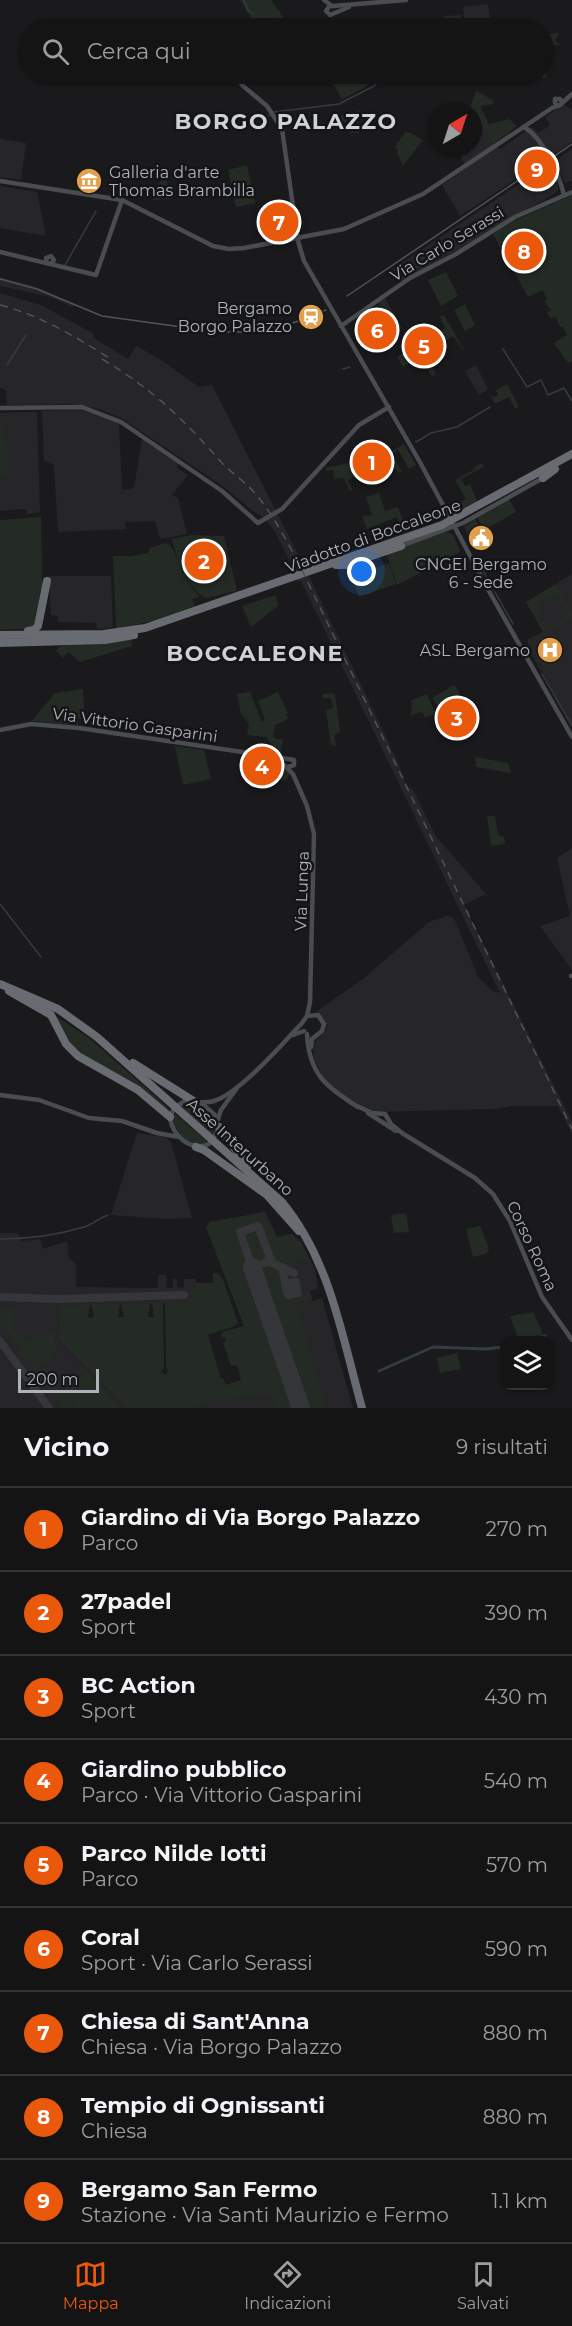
<!DOCTYPE html>
<html lang="it">
<head>
<meta charset="utf-8">
<style>
  :root { --surface:#141415; --page:#212122; --text:#f1f3f6; --muted:#9d9ea0; --line:#333334; --accent:#ea580c }
  body { margin:0; font-family:Montserrat,sans-serif; background:var(--page); color:var(--text) }
  .controls { position:absolute; right:18px; bottom:18px; display:grid; overflow:hidden; border-radius:12px; box-shadow:0 2px 4px #0004 }
  .controls button { width:54px; height:54px; display:grid; place-items:center; padding:0; border:0; border-bottom:2px solid var(--line); background:var(--surface); color:var(--text); font:30px sans-serif }
  .compass { position:absolute; left:428px; top:102px; width:54px; height:54px; border-radius:50%; background:var(--surface); box-shadow:0 2px 4px #0004; rotate:39deg }
  .scale { position:absolute; left:18px; bottom:15px; width:81px; box-sizing:border-box; padding-left:6px; border:3px solid #adb2ba; border-top:0; font-size:16px; line-height:21px; white-space:nowrap; color:#adb2ba; -webkit-text-stroke:4px #151517; paint-order:stroke }
  .you { position:absolute; left:362px; top:572px; width:21px; height:21px; margin:-15px; border:4px solid #fff; border-radius:50%; background:#1a73e8; box-shadow:0 0 0 9px #1a73e833 }
  .badge { display:grid; place-items:center; width:39px; height:39px; border-radius:50%; background:var(--accent); color:#fff; font-size:20px; font-weight:700 }
  .pin { position:absolute; translate:-50% -50%; border:3px solid #fff; box-shadow:0 2px 6px #0006 }
  .list { margin:0; padding:0; list-style:none }
  h2 { display:flex; justify-content:space-between; align-items:center; height:78px; margin:0; padding:0 24px; font-size:26px }
  h2 small { font-size:20px; font-weight:400; color:var(--muted) }
  .list li { display:grid; grid-template-columns:39px 1fr auto; gap:18px; align-items:center; box-sizing:border-box; height:84px; padding:0 24px; border-top:2px solid var(--line) }
  .list b { display:block; font-size:22px; white-space:nowrap }
  .list p { margin:0; font-size:20px; white-space:nowrap; color:var(--muted) }
  .list em { font-size:20px; font-style:normal; color:var(--muted) }
  .icon { flex:none; width:33px; height:33px; fill:none; stroke:currentColor; stroke-width:2; stroke-linecap:round; stroke-linejoin:round }
  .map { position:relative; flex:none; width:572px; height:1408px; overflow:hidden }
  .search { position:absolute; background:var(--surface); box-shadow:0 2px 4px #0004; left:18px; right:18px; top:18px; height:66px; display:flex; align-items:center; gap:15px; box-sizing:border-box; padding:0 21px; border-radius:33px; color:var(--muted); font-size:22px }
  .sheet { height:834px; background:var(--surface) }
  nav { display:flex; justify-content:space-around; align-items:center; box-sizing:border-box; height:84px; border-top:2px solid var(--line); background:var(--surface); font-size:16px; color:var(--muted) }
  nav a { display:grid; justify-items:center; gap:3px }
  nav .on { color:var(--accent) }
  .map>svg:first-child { display:block }
  .built { fill:#262629 }
  .green { fill:#242b24 }
  .lines { fill:none; stroke-linecap:round; stroke-linejoin:round }
  .stream { stroke:#333c41; stroke-width:1.5 }
  .canal { stroke:#333c41; stroke-width:3 }
  .taxiway { stroke:#35363a; stroke-width:8 }
  .runway { stroke:#35363a; stroke-width:18 }
  .secondary { stroke:#494c50; stroke-width:4.5 }
  .highway { stroke:#686b71; stroke-width:8 }
  .tram { stroke:#505357; stroke-width:1.5 }
  .rail { stroke:#505357; stroke-width:1.5; stroke-dasharray:8 6; stroke-linecap:butt }
  .labels { text-anchor:middle; dominant-baseline:central; stroke-width:5; stroke-linejoin:round; paint-order:stroke }
  .poi-label { font-size:16px; fill:#adb2ba; stroke:#151517; text-anchor:end }
  .street-label { font-size:16px; fill:#adb2ba; stroke:#151517 }
  .district-label { font-size:22px; font-weight:bold; letter-spacing:1.5px; fill:#ced1d6; stroke:#151517 }
</style>
</head>
<body>
<div class="map">
<svg width="572" height="1408" viewBox="0 0 572 1408">
  <rect width="100%" height="100%" fill="#1a1a1c"/>
  <g class="built">
    <path d="M488,4L491,28H465L463,7Z"/>
    <path d="M461,15L462,28H444L443,16Z"/>
    <path d="M564,104L572,110V142L460,216L442,185L466,168L457,147H473V122L478,121L493,144L500,149L532,127L538,133L548,127L550,125L545,117Z"/>
    <path d="M0,139L26,143L21,180L0,177Z"/>
    <path d="M572,149V181L565,183L554,161Z"/>
    <path d="M547,165L559,184L558,190L554,194L401,282L393,269Z"/>
    <path d="M0,186L37,192L46,236L0,228Z"/>
    <path d="M0,277L34,286L75,304L73,307L47,296L0,286Z"/>
    <path d="M0,293L41,305L94,334V338L128,359L136,346L138,347L161,360L199,387L212,385L310,578L397,760L408,788L410,787L415,793L435,835L486,894L464,905L572,1122V1134L558,1106H512L496,1109L372,1112L343,1095L324,1079L314,1059L313,1044L326,1030L327,1025L317,1011L363,979L429,922L446,916L454,918L478,977L492,991L500,993L301,581H298L296,573L274,530L263,517L254,512L224,487L121,418L99,409L76,404L7,405L6,390L0,388Z"/>
    <path d="M476,365L488,389L479,395L465,371Z"/>
    <path d="M82,410L101,415L119,423L122,490L134,488L142,439L179,463L177,468L188,475L172,495L178,498L187,534L160,539L155,521L125,522L126,529L58,532L54,465L44,461L42,411Z"/>
    <path d="M37,412L40,512L27,514L26,509L0,511V413Z"/>
    <path d="M572,574V724H571L528,648V639L543,632L526,602Z"/>
    <path d="M49,576H111L113,628L97,629L96,623L58,622V616L51,615Z"/>
    <path d="M572,848V970L540,926L570,916L557,858Z"/>
    <path d="M137,1133L165,1137L171,1142L192,1218L166,1219L111,1215Z"/>
    <path d="M265,1212L277,1237L292,1234L301,1242L315,1269L318,1288L310,1291L312,1301L322,1298L353,1408H158L269,1390L206,1227L210,1222Z"/>
    <path d="M0,1233H17L21,1241L40,1239L43,1249L67,1241L69,1258L76,1264V1287L158,1288V1275H166L167,1288H173V1279H177V1287L184,1288V1279H196V1290L191,1295L188,1303L58,1305L59,1341L127,1408H0Z"/>
  </g>
  <g class="green">
    <path d="M240,0H271L286,21L266,28H257Z"/>
    <path d="M559,33L555,40L560,45L544,46L547,77L544,79L538,74H544V34Z"/>
    <path d="M330,74H379L364,88L342,99L328,76Z"/>
    <path d="M476,91L493,100L494,104L480,106L489,124L509,119L517,126L493,144L478,121L473,123V111H470V108Z"/>
    <path d="M360,110L361,118L358,119L359,133H350L348,122L339,121L338,117Z"/>
    <path d="M405,132L411,133L423,140L403,166L397,153L398,150L395,147Z"/>
    <path d="M247,165L255,203L236,207L228,170Z"/>
    <path d="M165,180L167,181L171,199L153,200L160,181Z"/>
    <path d="M572,195V361L568,363L554,343L567,335L562,326L560,327L556,317L551,319L547,313L551,310L544,301L547,299L542,290L528,297L493,234L514,221Z"/>
    <path d="M446,272L458,296L441,306L428,280Z"/>
    <path d="M385,298L402,328L387,337L378,321L386,317L378,302Z"/>
    <path d="M465,304L475,325L465,331L454,310Z"/>
    <path d="M444,315L467,356L453,336L424,352L436,374L432,377L420,357L403,367L397,357L406,351L401,343L405,341L410,348L419,342L415,336L432,326L436,333L445,328L440,317Z"/>
    <path d="M507,384L519,407L515,409L509,397L495,404L490,394L494,397L498,395L496,390Z"/>
    <path d="M0,424H3L5,441L7,442L8,474L0,475Z"/>
    <path d="M404,444L416,465L409,469L398,450L392,454L402,472L399,473L391,465L363,476L362,474L348,480L352,490L350,491L344,478L334,479L333,470L327,471L325,468L384,456Z"/>
    <path d="M482,463L484,467L461,479L465,486L470,484L477,501L457,513L453,507L466,499L455,480L475,469L474,467Z"/>
    <path d="M379,493L385,511L398,507L407,532L403,533L397,517L367,529L362,516L372,515L366,497Z"/>
    <path d="M509,499L516,512L484,530L477,517Z"/>
    <path d="M41,517L42,584L35,623L32,628L0,630V520Z"/>
    <path d="M475,519L483,533L477,536L481,543L474,547L464,527Z"/>
    <path d="M446,532L453,534L460,552L397,585L386,552Z"/>
    <path d="M191,535L224,536L237,591L206,598C185,587 178,561 172,539Z"/>
    <path d="M165,543L170,545C182,564 183,580 200,597L192,599L195,606L156,620L116,629L113,556H131L148,553L150,548Z"/>
    <path d="M389,563L396,584L359,597L351,576Z"/>
    <path d="M555,585L572,612V620L551,630L549,626L569,615L557,595L545,600L538,605L541,610L537,616L544,628L546,627L548,630L544,633L526,602Z"/>
    <path d="M276,595L278,606L251,627L242,606Z"/>
    <path d="M131,638L132,646L80,662L68,652L63,658L56,651L60,646L108,643Z"/>
    <path d="M454,685L459,691L462,709L443,714L433,699L434,697Z"/>
    <path d="M83,689L85,719H78V725L32,721L55,693Z"/>
    <path d="M250,692L262,722L265,720L258,701L278,692L288,713L286,714L288,719L275,725L273,736L276,739H283L280,755L271,754V744L266,737L247,735L249,724L241,714L237,694Z"/>
    <path d="M332,693L335,695L340,732L334,735L336,746L331,745L326,710L333,708L331,698H323L322,694Z"/>
    <path d="M427,694L436,715L425,717L422,712L413,714L411,718L412,703L410,701Z"/>
    <path d="M175,746L204,750L211,779L183,785Z"/>
    <path d="M245,755C263,758 278,759 290,774L286,780L244,778L240,760Z"/>
    <path d="M475,757L508,763L511,773L476,767Z"/>
    <path d="M487,816H495L498,835L504,837L505,844L491,846Z"/>
    <path d="M53,1014L89,1038L164,1104L170,1110L168,1114L75,1052Z"/>
    <path d="M187,1103C203,1105 222,1117 214,1136L179,1105Z"/>
    <path d="M174,1113L208,1142C191,1150 177,1135 173,1120Z"/>
    <path d="M265,1212L277,1237L292,1234L301,1242L309,1259L295,1260L292,1263L294,1271L273,1261L259,1223L235,1231L298,1408H275L272,1399L267,1393L202,1403L193,1408H127L59,1340L58,1305L90,1304L88,1318L94,1317L91,1304H120L118,1317H124L121,1304L150,1303L148,1317H154L152,1303H163L164,1368L161,1372L166,1375L168,1371L166,1368L165,1303H187L188,1298L191,1297L188,1295L189,1291L196,1290V1283H213V1273L219,1274L224,1282L238,1323L235,1326L208,1335L221,1379L223,1378L226,1385L241,1380L237,1365L231,1366L223,1342L226,1341L225,1337L222,1338L221,1335L222,1332L244,1326L206,1227L210,1222Z"/>
    <path d="M406,1213L409,1232L394,1233L391,1215Z"/>
    <path d="M480,1226L489,1249L486,1254L473,1257L466,1229Z"/>
    <path d="M257,1228L267,1257L265,1261L255,1264L244,1233Z"/>
    <path d="M267,1264L281,1268L287,1297L311,1294L312,1298L296,1303L326,1408H306L256,1269Z"/>
    <path d="M0,1308L13,1309V1330L27,1338L50,1360L35,1370L0,1322Z"/>
    <path d="M533,1312L543,1334L519,1340L510,1316Z"/>
    <path d="M54,1331L55,1351L52,1359L31,1338L32,1336L45,1335Z"/>
    <path d="M457,1353L461,1369L440,1373L437,1358Z"/>
    <path d="M48,1366L60,1383L58,1386L74,1408H62L38,1374Z"/>
    <path d="M87,1373L88,1374L121,1408H78L64,1389Z"/>
  </g>
  <g class="lines">
    <g class="stream">
      <path d="M244,0L248,10L254,14"/>
      <path d="M264,18L265,21"/>
      <path d="M274,112L339,104L374,86L385,74"/>
      <path d="M263,119L270,115"/>
      <path d="M65,265L96,211"/>
      <path d="M503,349L527,387L541,380L548,395L564,388L572,401"/>
      <path d="M7,365L26,335"/>
      <path d="M343,369L350,367"/>
      <path d="M416,442L431,433L457,427L490,407"/>
      <path d="M475,556L493,589"/>
      <path d="M495,592L513,624"/>
      <path d="M542,674L572,726"/>
      <path d="M0,904L41,957"/>
      <path d="M0,1239C27,1239 58,1235 84,1227C92,1225 99,1218 108,1215"/>
    </g>
    <g class="canal">
      <path d="M528,1340L545,1336"/>
      <path d="M379,1371L433,1347L485,1349L504,1347"/>
    </g>
    <g class="taxiway">
      <path d="M271,1261L252,1267L240,1232L258,1226L272,1263L294,1273"/>
      <path d="M282,1267L288,1295L298,1293"/>
      <path d="M285,1284L296,1282"/>
      <path d="M286,1289L297,1288"/>
      <path d="M0,1297L58,1299L184,1295"/>
      <path d="M0,1341L49,1408"/>
    </g>
    <path class="runway" d="M252,1267L301,1408"/>
    <g class="secondary">
      <path d="M324,0L332,6"/>
      <path d="M330,5L326,11L330,15L349,7"/>
      <path d="M333,6L406,0"/>
      <path d="M234,74L243,86L267,106L282,129L298,241L304,261L421,464L490,593L572,737"/>
      <path d="M558,106L555,103V99H560L562,102"/>
      <path d="M524,127C543,138 559,174 564,195"/>
      <path d="M0,181L122,200L213,246L229,249L244,248L344,229L423,194L552,108L560,105L572,94"/>
      <path d="M0,252L96,275L122,200"/>
      <path d="M47,263L46,258L51,256L54,260L51,264"/>
      <path d="M341,326L410,278L456,254L515,217L572,192"/>
      <path d="M0,408L82,407L121,422L222,491L258,523L282,509L359,425L389,407"/>
      <path d="M401,546L463,523L543,478"/>
      <path d="M0,730L31,724L79,728L269,756"/>
      <path d="M277,757L294,760V765L288,767"/>
      <path d="M571,976H572"/>
      <path d="M307,1016L318,1015L324,1024L322,1031L312,1039L311,1047"/>
      <path d="M307,1034C309,1074 326,1087 358,1107"/>
      <path d="M293,1035L304,1031"/>
      <path d="M0,1095L39,1100L89,1118L122,1121L157,1133L179,1137"/>
      <path d="M201,1103L215,1115L218,1131L209,1144C191,1152 172,1136 170,1117L174,1108L185,1101C195,1101 204,1104 214,1101C240,1093 282,1044 302,1023L307,1016L310,1002L314,834L307,806L293,774L283,764L267,756"/>
      <path d="M357,1106L372,1113L385,1114L391,1124L402,1133L475,1178L493,1194L510,1221L542,1297L572,1340"/>
      <path d="M368,1113L396,1131"/>
      <path d="M218,1119L221,1110L237,1088"/>
    </g>
    <g class="highway">
      <path d="M543,478L555,469"/>
      <path d="M336,565H345L401,546"/>
      <path d="M28,631L34,630L38,626L47,581"/>
      <path d="M0,635L104,634L145,628L442,525L572,454"/>
      <path d="M0,643L105,640L134,635"/>
      <path d="M0,984L58,1009L97,1037L282,1202C330,1260 342,1336 362,1408"/>
      <path d="M9,991L51,1015L66,1044L78,1056L138,1090L170,1117"/>
      <path d="M133,1063L195,1102"/>
      <path d="M219,1127L248,1166"/>
      <path d="M196,1147L204,1150L267,1195L299,1231"/>
    </g>
    <g class="tram">
      <path d="M0,279L37,289L102,316L218,332H241L279,327L302,320L326,310"/>
      <path d="M347,296L572,144"/>
    </g>
    <g class="rail">
      <path d="M0,305C40,315 78,338 112,360"/>
      <path d="M102,359C154,390 183,419 223,464C233,474 244,481 254,492C273,514 286,540 300,566L572,1129"/>
    </g>
  </g>
  <defs>
    <g id="museum-disc" transform="scale(1.35)"><circle r="9.5" fill="#e1a04c" stroke="#151517"/><path d="M0-6L6-3V-2H-6V-3ZM-5-1h2V3h-2ZM-1-1h2V3h-2ZM3-1h2V3H3ZM-6 4H6V6H-6Z" fill="#fff"/></g>
    <g id="station-disc" transform="scale(1.35)"><circle r="9.5" fill="#e1a04c" stroke="#151517"/><path d="M-3-6H3Q5-6 5-4V2Q5 4 3 4L4.5 6H3L1.5 4h-3L-3 6H-4.5L-3 4Q-5 4-5 2V-4Q-5-6-3-6ZM-3.5-4v3h7v-3ZM-3.5 1v1.5H-2V1ZM2 1v1.5H3.5V1Z" fill="#fff"/></g>
    <g id="civic-disc" transform="scale(1.35)"><circle r="9.5" fill="#e1a04c" stroke="#151517"/><path d="M-.6-6.5H3V-4.5H.6V-3L4-1V1h2V6H-6V1h2V-1L-.6-3ZM-1.2 2.5V6h2.4V2.5Z" fill="#fff"/></g>
    <g id="hospital-disc" transform="scale(1.35)"><circle r="9.5" fill="#e1a04c" stroke="#151517"/><path d="M-5-5h3v3.5h4V-5h3V5h-3V1.5h-4V5h-3Z" fill="#fff"/></g>
  </defs>
  <g fill-rule="evenodd">
    <use href="#museum-disc" x="89" y="181"/>
    <use href="#station-disc" x="311" y="317"/>
    <use href="#civic-disc" x="481" y="538"/>
    <use href="#hospital-disc" x="550" y="650"/>
  </g>
  <g class="labels">
    <g class="poi-label">
      <text x="109" y="172" text-anchor="start">Galleria d'arte<tspan x="109" dy="18">Thomas Brambilla</tspan></text>
      <text x="292" y="308">Bergamo<tspan x="292" dy="18">Borgo Palazzo</tspan></text>
      <text x="481" y="564" text-anchor="middle">CNGEI Bergamo<tspan x="481" dy="18">6 - Sede</tspan></text>
      <text x="530" y="650">ASL Bergamo</text>
    </g>
    <g class="street-label">
      <text transform="translate(447 244) rotate(-31)">Via Carlo Serassi</text>
      <text transform="translate(373 536) rotate(-20)">Viadotto di Boccaleone</text>
      <text transform="translate(135 725) rotate(8)">Via Vittorio Gasparini</text>
      <text transform="translate(302 891) rotate(-88)">Via Lunga</text>
      <text transform="translate(240 1147) rotate(42)">Asse Interurbano</text>
      <text transform="translate(532 1246) rotate(65)">Corso Roma</text>
    </g>
    <g class="district-label">
      <text x="286" y="121">BORGO PALAZZO</text>
      <text x="255" y="653">BOCCALEONE</text>
    </g>
  </g>
</svg>
<div class="controls">
<button><svg class="icon" aria-label="layers" viewBox="0 0 24 24"><path d="M12 4l9 5-9 5-9-5zM3 14l9 5 9-5"/></svg></button>
</div>
<svg class="compass" viewBox="-18 -18 36 36"><path d="M0-13l5 13h-10z" fill="#e53935"/><path d="M0 13l5-13h-10z" fill="#9d9ea0"/></svg>
<div class="scale">200 m</div>
<div class="you"></div>
<div class="pin badge" style="left:372px;top:462px">1</div>
<div class="pin badge" style="left:204px;top:561px">2</div>
<div class="pin badge" style="left:457px;top:718px">3</div>
<div class="pin badge" style="left:262px;top:766px">4</div>
<div class="pin badge" style="left:424px;top:346px">5</div>
<div class="pin badge" style="left:377px;top:330px">6</div>
<div class="pin badge" style="left:279px;top:222px">7</div>
<div class="pin badge" style="left:524px;top:251px">8</div>
<div class="pin badge" style="left:537px;top:169px">9</div>
<div class="search"><svg class="icon" aria-label="search" viewBox="0 0 24 24"><circle cx="10" cy="10" r="6"/><path d="M15 15l6 6"/></svg>Cerca qui</div>
</div>
<section class="sheet">
<h2>Vicino<small>9 risultati</small></h2>
<ul class="list">
<li><span class="badge">1</span><div><b>Giardino di Via Borgo Palazzo</b><p>Parco</p></div><em>270 m</em></li>
<li><span class="badge">2</span><div><b>27padel</b><p>Sport</p></div><em>390 m</em></li>
<li><span class="badge">3</span><div><b>BC Action</b><p>Sport</p></div><em>430 m</em></li>
<li><span class="badge">4</span><div><b>Giardino pubblico</b><p>Parco · Via Vittorio Gasparini</p></div><em>540 m</em></li>
<li><span class="badge">5</span><div><b>Parco Nilde Iotti</b><p>Parco</p></div><em>570 m</em></li>
<li><span class="badge">6</span><div><b>Coral</b><p>Sport · Via Carlo Serassi</p></div><em>590 m</em></li>
<li><span class="badge">7</span><div><b>Chiesa di Sant'Anna</b><p>Chiesa · Via Borgo Palazzo</p></div><em>880 m</em></li>
<li><span class="badge">8</span><div><b>Tempio di Ognissanti</b><p>Chiesa</p></div><em>880 m</em></li>
<li><span class="badge">9</span><div><b>Bergamo San Fermo</b><p>Stazione · Via Santi Maurizio e Fermo</p></div><em>1.1 km</em></li>
</ul>
</section>
<nav>
<a class="on"><svg class="icon" aria-label="map" viewBox="0 0 24 24"><path d="M3 6l6-2 6 2 6-2v14l-6 2-6-2-6 2zM9 4v14M15 6v14"/></svg>Mappa</a>
<a><svg class="icon" aria-label="directions" viewBox="0 0 24 24"><path d="M12 3l9 9-9 9-9-9zM9 14v-3h6M13 9l2 2-2 2"/></svg>Indicazioni</a>
<a><svg class="icon" aria-label="saved" viewBox="0 0 24 24"><path d="M7 4h10v16l-5-4-5 4z"/></svg>Salvati</a>
</nav>
</body>
</html>
